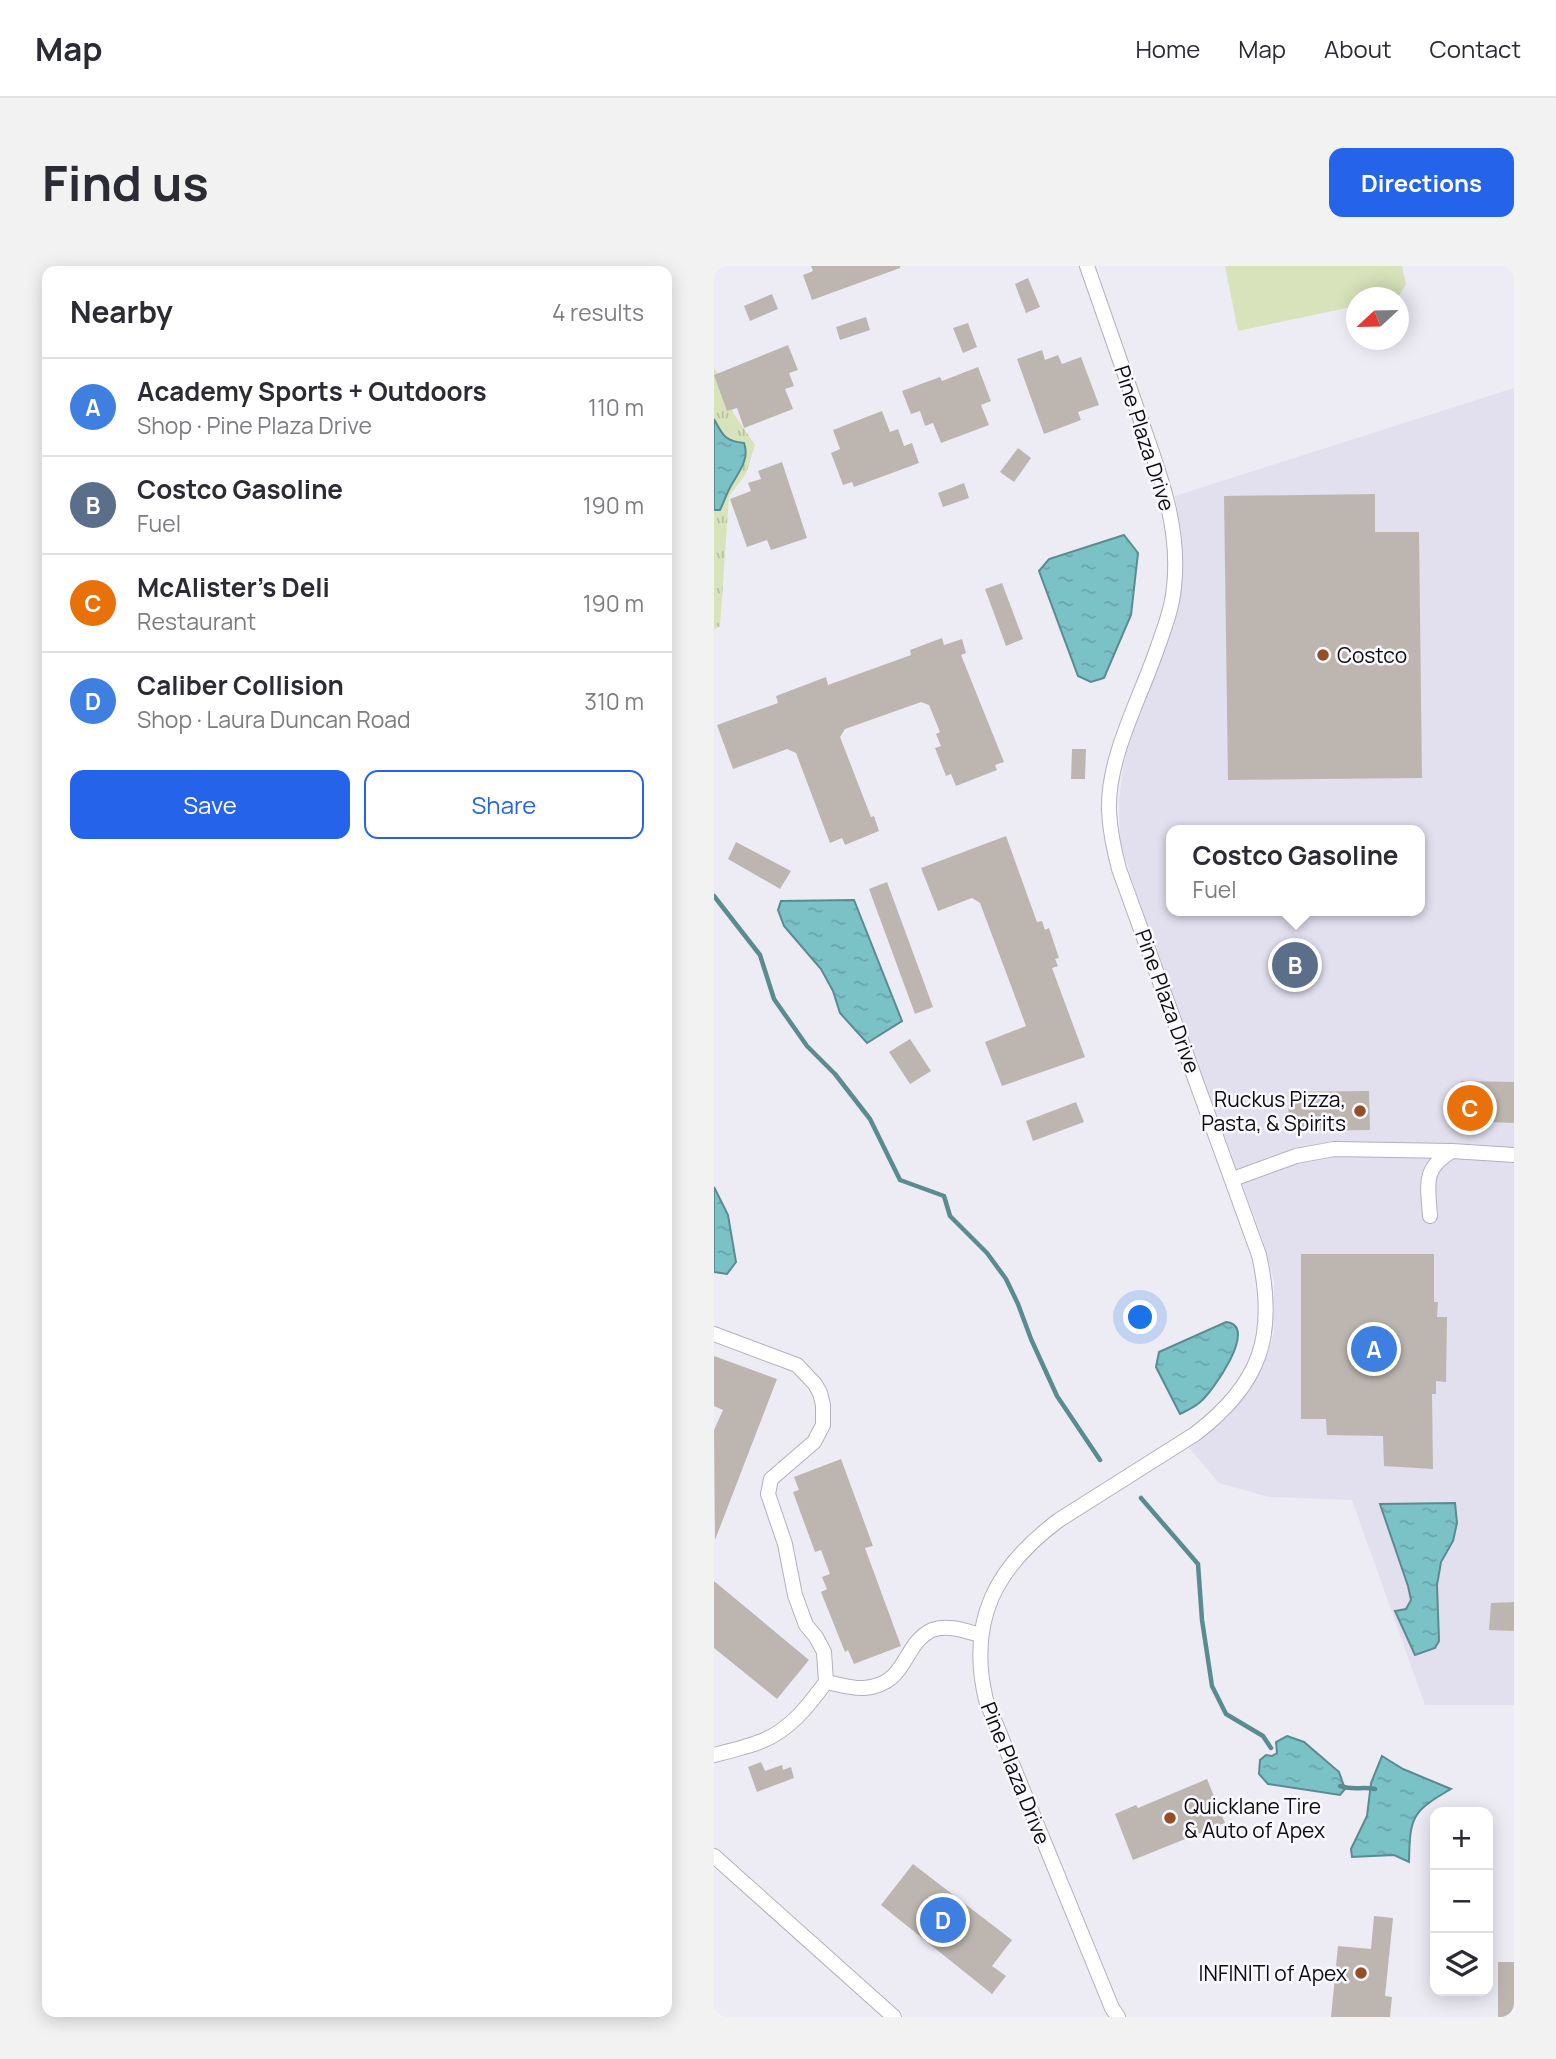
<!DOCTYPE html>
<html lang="en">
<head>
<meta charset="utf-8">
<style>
  :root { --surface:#fff; --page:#f2f2f3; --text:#2b2b33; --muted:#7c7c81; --line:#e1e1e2; --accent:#2563eb }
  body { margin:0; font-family:Manrope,sans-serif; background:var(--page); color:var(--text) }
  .controls { position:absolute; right:21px; bottom:21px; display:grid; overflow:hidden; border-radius:14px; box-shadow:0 4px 18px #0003 }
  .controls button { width:63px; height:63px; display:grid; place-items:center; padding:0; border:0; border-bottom:2px solid var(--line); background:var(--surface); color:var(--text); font:35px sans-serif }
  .compass { position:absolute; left:632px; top:21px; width:63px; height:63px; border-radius:50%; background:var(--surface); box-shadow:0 4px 18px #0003; rotate:248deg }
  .you { position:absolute; left:427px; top:1052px; width:24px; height:24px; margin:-18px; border:5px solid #fff; border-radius:50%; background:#1a73e8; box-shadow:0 0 0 10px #1a73e833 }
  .badge { display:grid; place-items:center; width:46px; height:46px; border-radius:50%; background:var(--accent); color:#fff; font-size:23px; font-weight:700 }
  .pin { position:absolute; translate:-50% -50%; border:4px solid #fff; box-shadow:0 2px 7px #0006 }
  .popup { position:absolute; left:452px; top:559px; width:259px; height:91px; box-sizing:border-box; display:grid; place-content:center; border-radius:14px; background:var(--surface); filter:drop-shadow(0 2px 5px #0005); font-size:23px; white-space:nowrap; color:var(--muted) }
  .popup b { font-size:26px; color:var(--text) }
  .popup::after { content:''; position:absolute; left:50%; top:100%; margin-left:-14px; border:14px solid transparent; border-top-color:var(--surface) }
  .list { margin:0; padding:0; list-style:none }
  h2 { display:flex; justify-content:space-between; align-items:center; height:91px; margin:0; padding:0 28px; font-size:30px }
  h2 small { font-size:23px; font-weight:400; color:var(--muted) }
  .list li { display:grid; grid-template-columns:46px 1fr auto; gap:21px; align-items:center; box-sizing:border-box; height:98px; padding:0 28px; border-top:2px solid var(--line) }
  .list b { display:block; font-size:26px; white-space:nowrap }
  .list p { margin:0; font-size:23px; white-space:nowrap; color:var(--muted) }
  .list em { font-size:23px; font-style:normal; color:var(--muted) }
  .actions { display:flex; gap:14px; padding:21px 28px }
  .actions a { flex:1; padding:16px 0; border:2px solid var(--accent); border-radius:14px; text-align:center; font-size:24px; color:var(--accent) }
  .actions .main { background:var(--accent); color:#fff }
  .icon { flex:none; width:38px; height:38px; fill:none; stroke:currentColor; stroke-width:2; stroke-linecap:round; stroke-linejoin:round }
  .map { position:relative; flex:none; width:800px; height:1751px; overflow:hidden; border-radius:14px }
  header { display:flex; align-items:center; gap:42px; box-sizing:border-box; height:98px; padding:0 35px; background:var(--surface); border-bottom:2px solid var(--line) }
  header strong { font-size:33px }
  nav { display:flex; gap:38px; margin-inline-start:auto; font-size:24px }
  .intro { display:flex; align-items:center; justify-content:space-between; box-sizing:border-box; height:168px; padding:0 42px }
  h1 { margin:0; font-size:49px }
  .button { padding:18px 32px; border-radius:14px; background:var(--accent); color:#fff; font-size:24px; font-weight:700 }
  main { display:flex; gap:42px; padding:0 42px }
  aside { flex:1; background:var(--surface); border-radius:14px; box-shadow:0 4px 18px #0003 }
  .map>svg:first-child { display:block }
  .built { fill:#e2dfef; fill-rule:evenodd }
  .park { fill:url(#park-tufts) }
  .pitch { fill:#d8e3bb }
  .water { fill:url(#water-ripples); stroke:#5a8b90; stroke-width:2 }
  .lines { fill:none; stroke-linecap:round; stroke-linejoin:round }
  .stream { stroke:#5a8b90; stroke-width:4.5 }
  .building { fill:#bdb6b0 }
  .minor-casing { stroke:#b2b1ba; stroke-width:16 }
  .minor { stroke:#fff; stroke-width:14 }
  .poi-dot { fill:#954f28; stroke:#faf9ff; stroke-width:2.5 }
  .labels { text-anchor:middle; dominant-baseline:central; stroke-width:5; stroke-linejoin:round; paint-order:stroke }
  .street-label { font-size:21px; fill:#0c0b0e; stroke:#faf9ff }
  .poi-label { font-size:21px; fill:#0c0b0e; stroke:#faf9ff; text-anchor:start }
</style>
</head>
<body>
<header>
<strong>Map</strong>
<nav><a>Home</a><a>Map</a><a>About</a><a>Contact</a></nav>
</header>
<div class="intro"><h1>Find us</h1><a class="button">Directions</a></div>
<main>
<aside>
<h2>Nearby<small>4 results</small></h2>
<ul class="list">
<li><span class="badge" style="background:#3f7fe0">A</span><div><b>Academy Sports + Outdoors</b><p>Shop · Pine Plaza Drive</p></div><em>110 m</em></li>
<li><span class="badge" style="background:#5c6f8a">B</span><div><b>Costco Gasoline</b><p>Fuel</p></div><em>190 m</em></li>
<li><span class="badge" style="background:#e8710a">C</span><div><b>McAlister's Deli</b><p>Restaurant</p></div><em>190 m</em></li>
<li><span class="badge" style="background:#3f7fe0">D</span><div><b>Caliber Collision</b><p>Shop · Laura Duncan Road</p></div><em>310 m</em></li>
</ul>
<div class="actions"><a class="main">Save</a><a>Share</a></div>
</aside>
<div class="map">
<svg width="800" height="1751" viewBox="0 0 800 1751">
  <defs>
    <pattern id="park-tufts" width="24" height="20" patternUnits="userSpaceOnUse" patternTransform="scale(1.75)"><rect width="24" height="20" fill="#d8e3bb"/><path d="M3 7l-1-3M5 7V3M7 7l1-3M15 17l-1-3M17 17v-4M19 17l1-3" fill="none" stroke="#b8c1a0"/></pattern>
    <pattern id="water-ripples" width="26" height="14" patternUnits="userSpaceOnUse" patternTransform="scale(1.75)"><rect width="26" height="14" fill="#7bc2c7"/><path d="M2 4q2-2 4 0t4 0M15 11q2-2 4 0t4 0" fill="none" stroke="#69a5aa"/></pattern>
  </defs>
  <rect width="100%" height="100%" fill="#edecf5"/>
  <path class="built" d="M800,122V1439H711L638,1234L555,1231L505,1217L475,1182L515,1150L550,1099L560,1066V1015L549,974L434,663L406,576L405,533L411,490L461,354L469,298L467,266L461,230ZM457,564H705V645H457Z"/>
  <path class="park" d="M0,102L11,117L20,148L41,179L32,208L15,230L6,360L0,364Z"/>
  <path class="pitch" d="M511,0H688L692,18L684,31L642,32V40L524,65Z"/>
  <g class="water">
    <path d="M0,153C9,170 11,175 30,177C36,192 25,206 18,218C13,226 10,236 6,244H0Z"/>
    <path d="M410,269L424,287L417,349L390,412L377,416L364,410L325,305L335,293Z"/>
    <path d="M140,634L188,755L153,777L126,747L119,725L107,703L70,660L64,644L67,635Z"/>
    <path d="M0,921L14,949L22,996L13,1008L0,1006Z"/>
    <path d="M512,1056C546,1059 498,1127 485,1137C479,1142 472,1145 466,1148L442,1101L445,1086Z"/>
    <path d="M741,1237L743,1257L739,1275L727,1296L723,1319L725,1375L721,1382L701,1389L681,1345L692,1343L697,1334L694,1320L666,1238Z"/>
    <path d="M573,1470L590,1476L625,1506L631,1523L626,1529L554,1518L545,1508L546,1494L552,1489L558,1490L563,1487L562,1476Z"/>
    <path d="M668,1490L689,1503L737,1523C697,1546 696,1551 695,1596L680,1589L638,1591L637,1583L653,1550L657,1517Z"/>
  </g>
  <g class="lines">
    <g class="stream">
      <path d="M0,630L46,689L60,733L93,780L121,808L156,853L186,914L230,930L236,950L273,987L292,1013L304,1038L317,1073L343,1130L386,1194"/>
      <path d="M427,1232L484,1298L488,1354L498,1420L512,1448L549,1470L557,1482"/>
      <path d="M626,1520C642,1525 646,1520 661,1523"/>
    </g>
  </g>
  <g class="building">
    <path d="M97,0H186V2L98,34L89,9L99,5Z"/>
    <path d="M314,12L326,41L312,47L301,18Z"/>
    <path d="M58,28L64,43L36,55L30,40Z"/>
    <path d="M152,51L156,64L126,74L122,61Z"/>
    <path d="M254,57L263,81L249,87L239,62Z"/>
    <path d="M74,79L84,104L75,107L80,120L71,123L79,143L30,162L23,142L13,145L0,109Z"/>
    <path d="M328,84L331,94L344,89L348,98L367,91L385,139L364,146L367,154L330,168L303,93Z"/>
    <path d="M264,101L277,135L267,139L275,159L227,177L219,157L211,160L206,145L197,148L188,125L226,111L228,115Z"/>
    <path d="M168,145L176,166L184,163L190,180L198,177L205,197L140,221L138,216L129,219L117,187L126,183L119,164Z"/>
    <path d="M304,182L317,192L300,216L286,206Z"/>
    <path d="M68,196L93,272L57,284L53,274L33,281L16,233L37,225L34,217L47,213L44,205Z"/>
    <path d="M250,217L255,232L229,241L224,227Z"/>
    <path d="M661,228V266H705L708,512L514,514L510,230Z"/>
    <path d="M288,317L309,373L292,380L271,323Z"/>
    <path d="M228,372L230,379L248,373L252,387L247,389L290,496L281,499L283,504L242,520L237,508L232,510L221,482L227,480L222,468L226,466L215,439L207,436L131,463L126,471L157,551L160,550L165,565L131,579L128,572L116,577L82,487L73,483L19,503L3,459L64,437L62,430L112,411L114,419L197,389L196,384Z"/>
    <path d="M358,483H372L371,513H357Z"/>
    <path d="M292,570L323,656L328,655L331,664L335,662L345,692L341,693L344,700L338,702L371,791L288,820L271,776L312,760L266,637L258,632L224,645L207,602Z"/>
    <path d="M22,576L77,605L66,623L14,593Z"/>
    <path d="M173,616L219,741L201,748L155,623Z"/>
    <path d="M196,773L217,805L196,818L175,786Z"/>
    <path d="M747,815L800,816V857L746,855Z"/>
    <path d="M655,825L656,864L575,865L574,826Z"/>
    <path d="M362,836L370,856L319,875L312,855Z"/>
    <path d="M587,988H720V1036H724L723,1051H733L732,1116L722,1115V1128H718L719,1203L670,1200L669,1170L613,1169L612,1153H587Z"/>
    <path d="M0,1090L63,1113L1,1274L0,1164L9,1144L0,1140Z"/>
    <path d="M127,1193L159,1280L151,1282L187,1380L140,1398L134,1384L131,1386L107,1326L113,1323L108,1311L116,1308L107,1284L101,1286L79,1226L85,1224L80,1211Z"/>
    <path d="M0,1315L95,1394L63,1433L0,1382Z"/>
    <path d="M800,1336V1365L775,1364L777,1337Z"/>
    <path d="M47,1496L51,1505L68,1499L69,1504L77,1501L80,1512L43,1526L34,1501Z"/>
    <path d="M493,1513L511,1557L419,1594L401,1548L422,1539L424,1542Z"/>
    <path d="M199,1598L298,1674L278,1700L292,1710L278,1728L167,1639Z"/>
    <path d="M660,1650L679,1652L671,1730L678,1731L676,1751H617L624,1680L657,1683Z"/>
    <rect x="784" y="1696" width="16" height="55"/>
  </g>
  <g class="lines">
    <g class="minor-casing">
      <g id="minor">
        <path d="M373,0C390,49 407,97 424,146C444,204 467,259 460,321C458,343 450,363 443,383C426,433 393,492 395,545C396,565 400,584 405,603L545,989C563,1069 547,1118 481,1168L345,1254C282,1301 253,1354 272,1434L398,1742L404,1751"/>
        <path d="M519,913L582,890L620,883L738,885L800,889"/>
        <path d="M716,950C714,918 708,903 738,885"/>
        <path d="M0,1068L83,1099L101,1118L106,1127L109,1139V1159L100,1176L57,1213L54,1228L71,1278L81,1329L92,1359L102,1371L110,1386L112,1416C95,1439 76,1464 48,1475C33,1481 16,1485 0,1489"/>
        <path d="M112,1416C124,1418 138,1423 150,1422C194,1419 188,1378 218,1364C233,1358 252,1365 266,1369"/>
        <path d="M0,1590L180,1751"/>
      </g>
    </g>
    <use href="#minor" class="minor"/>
  </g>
  <g class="poi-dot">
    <circle cx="609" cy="389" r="7"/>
    <circle cx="646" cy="845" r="7"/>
    <circle cx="456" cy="1552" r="7"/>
    <circle cx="647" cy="1707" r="7"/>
  </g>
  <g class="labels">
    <g class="street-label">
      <text transform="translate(431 172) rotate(72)">Pine Plaza Drive</text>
      <text transform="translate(454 735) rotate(70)">Pine Plaza Drive</text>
      <text transform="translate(302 1507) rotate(68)">Pine Plaza Drive</text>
    </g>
    <g class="poi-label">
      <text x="623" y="389">Costco</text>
      <text x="632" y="833" text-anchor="end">Ruckus Pizza,<tspan x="632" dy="24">Pasta, &amp; Spirits</tspan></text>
      <text x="470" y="1540">Quicklane Tire<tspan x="470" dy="24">&amp; Auto of Apex</tspan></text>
      <text x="633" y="1707" text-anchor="end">INFINITI of Apex</text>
    </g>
  </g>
</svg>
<div class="controls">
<button>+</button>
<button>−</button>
<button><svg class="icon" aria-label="layers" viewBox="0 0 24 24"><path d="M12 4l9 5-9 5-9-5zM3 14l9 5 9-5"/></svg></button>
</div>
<svg class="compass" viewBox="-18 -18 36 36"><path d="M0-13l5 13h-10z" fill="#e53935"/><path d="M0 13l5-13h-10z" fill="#7c7c81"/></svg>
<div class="you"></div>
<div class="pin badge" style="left:660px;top:1083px;background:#3f7fe0">A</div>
<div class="pin badge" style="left:581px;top:699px;background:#5c6f8a">B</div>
<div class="popup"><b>Costco Gasoline</b>Fuel</div>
<div class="pin badge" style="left:756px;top:842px;background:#e8710a">C</div>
<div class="pin badge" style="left:229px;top:1654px;background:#3f7fe0">D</div>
</div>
</main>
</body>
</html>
